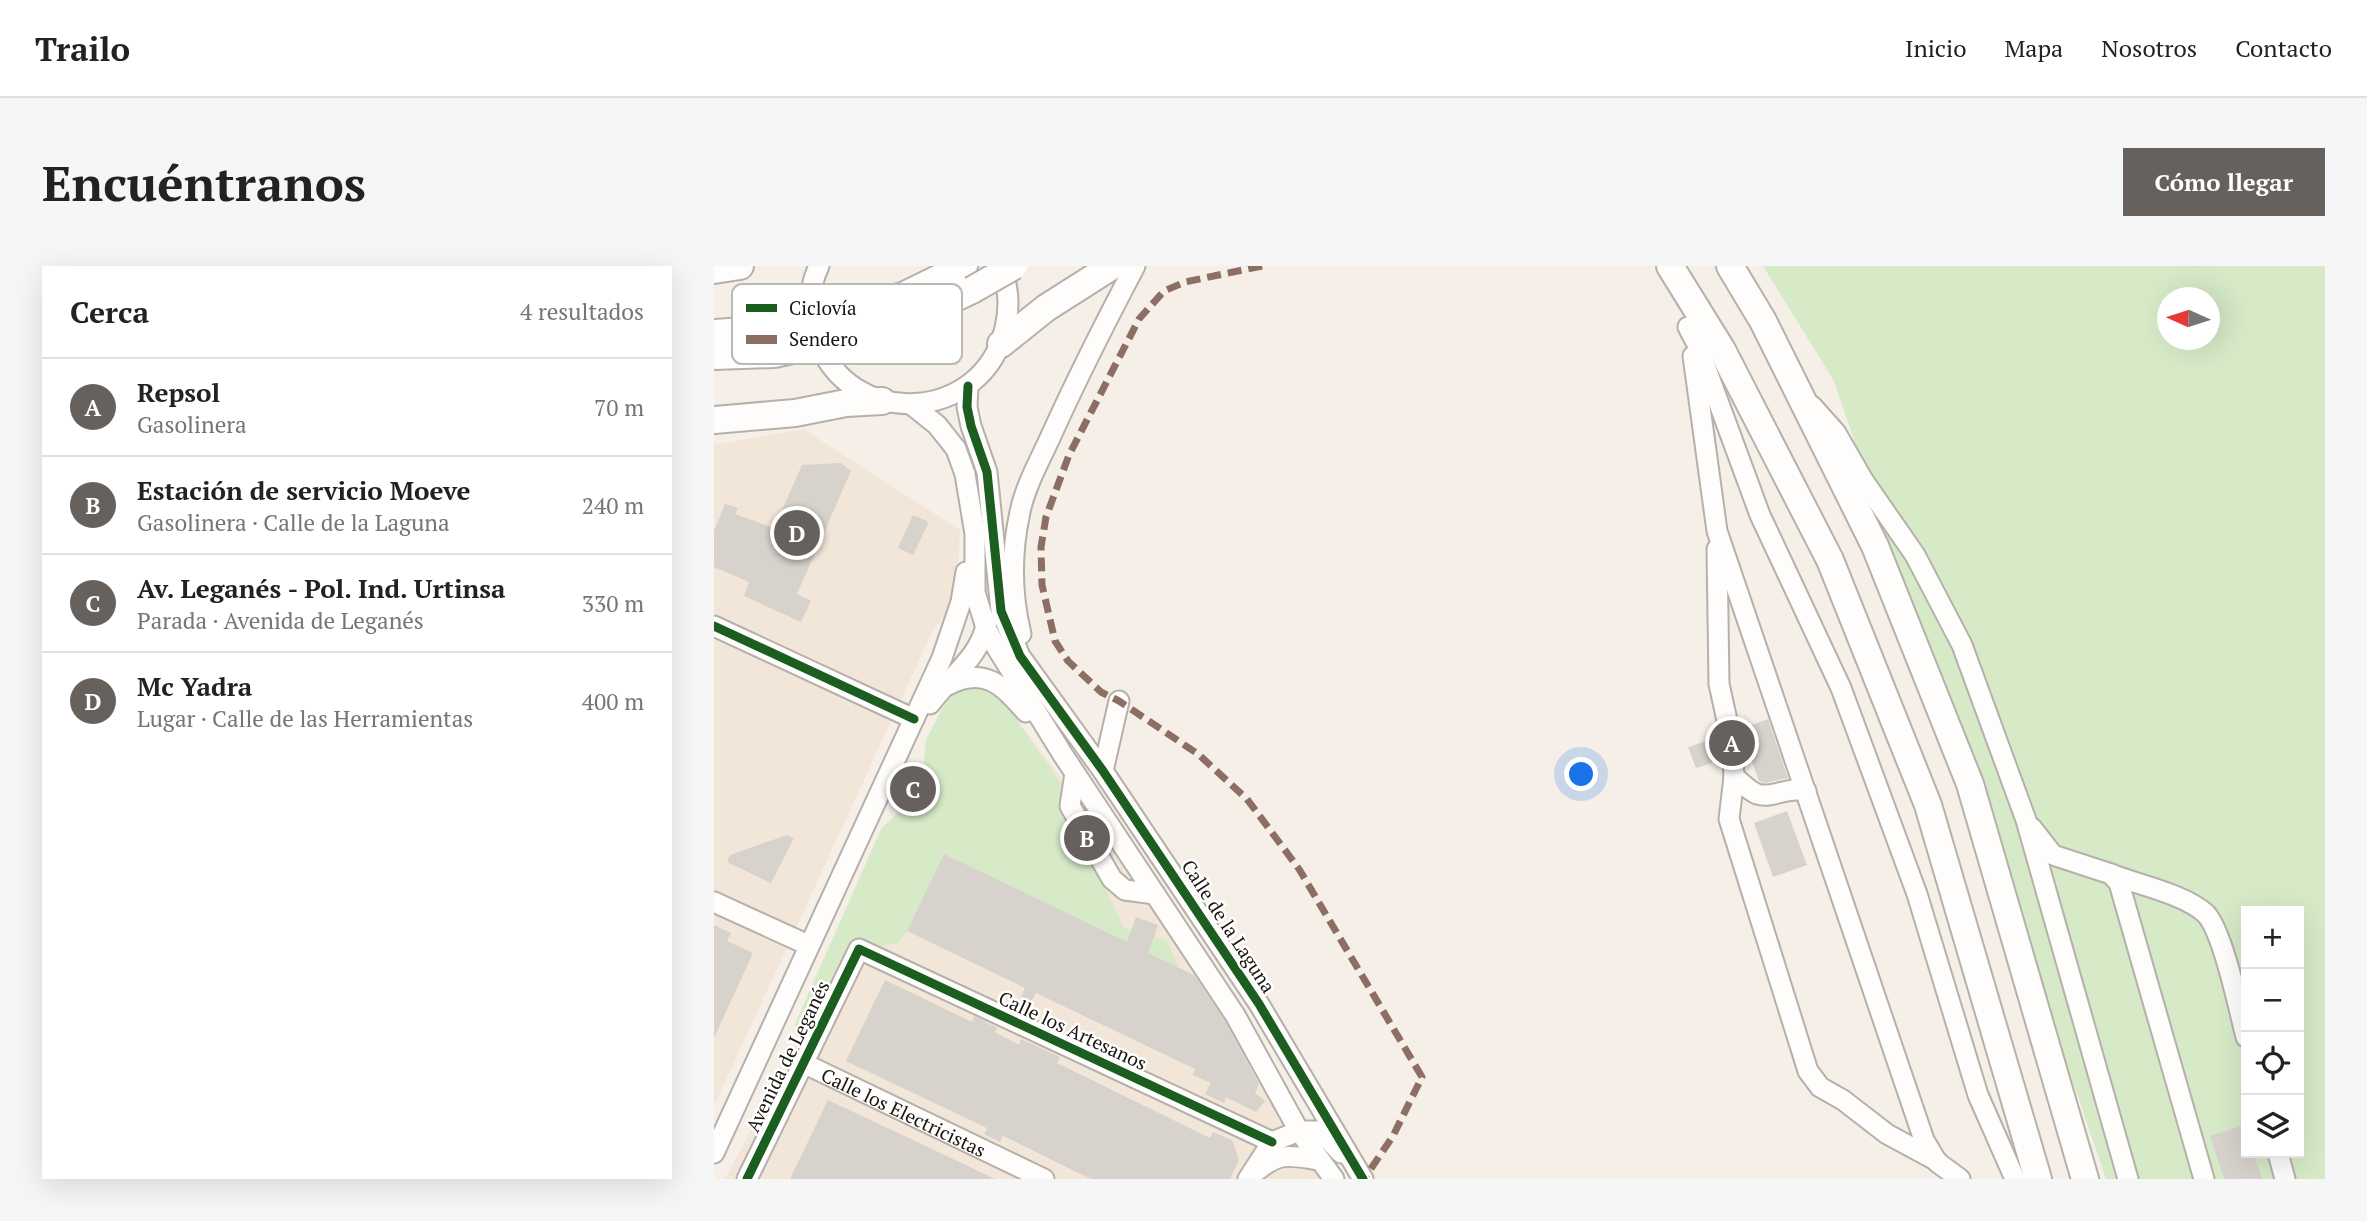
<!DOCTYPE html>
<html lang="es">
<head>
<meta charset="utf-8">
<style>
  :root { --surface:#fff; --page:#f6f6f6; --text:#222; --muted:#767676; --line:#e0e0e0; --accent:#66615c }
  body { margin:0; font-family:"PT Serif",serif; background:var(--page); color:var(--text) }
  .controls { position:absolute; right:21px; bottom:21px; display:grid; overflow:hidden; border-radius:0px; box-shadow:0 7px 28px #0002 }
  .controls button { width:63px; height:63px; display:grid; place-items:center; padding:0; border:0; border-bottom:2px solid var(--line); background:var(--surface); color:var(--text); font:35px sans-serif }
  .compass { position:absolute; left:1443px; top:21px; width:63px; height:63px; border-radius:50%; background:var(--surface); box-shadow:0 7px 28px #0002; rotate:273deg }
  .you { position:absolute; left:868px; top:509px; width:24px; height:24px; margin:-18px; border:5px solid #fff; border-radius:50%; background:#1a73e8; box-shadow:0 0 0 10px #1a73e833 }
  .badge { display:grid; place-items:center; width:46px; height:46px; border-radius:50%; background:var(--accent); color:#fff; font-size:23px; font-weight:700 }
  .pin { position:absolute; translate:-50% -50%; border:4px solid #fff; box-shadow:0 2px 7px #0006 }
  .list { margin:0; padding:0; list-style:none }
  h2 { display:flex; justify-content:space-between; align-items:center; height:91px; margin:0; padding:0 28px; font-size:30px }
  h2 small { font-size:23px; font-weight:400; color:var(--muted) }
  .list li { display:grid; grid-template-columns:46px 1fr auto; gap:21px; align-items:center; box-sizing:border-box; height:98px; padding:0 28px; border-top:2px solid var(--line) }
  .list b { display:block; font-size:26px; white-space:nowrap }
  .list p { margin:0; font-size:23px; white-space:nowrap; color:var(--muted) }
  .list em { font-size:23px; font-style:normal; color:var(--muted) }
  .icon { flex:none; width:38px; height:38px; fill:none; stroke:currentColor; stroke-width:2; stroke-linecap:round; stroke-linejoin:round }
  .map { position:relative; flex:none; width:1611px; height:913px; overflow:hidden; border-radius:0px }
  header { display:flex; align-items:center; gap:42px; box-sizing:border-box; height:98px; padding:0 35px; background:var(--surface); border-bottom:2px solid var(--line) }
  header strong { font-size:33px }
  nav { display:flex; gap:38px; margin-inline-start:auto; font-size:24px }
  .intro { display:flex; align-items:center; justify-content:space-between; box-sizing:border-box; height:168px; padding:0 42px }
  h1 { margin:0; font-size:49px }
  .button { padding:18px 32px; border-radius:0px; background:var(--accent); color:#fff; font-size:24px; font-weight:700 }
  main { display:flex; gap:42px; padding:0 42px }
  aside { flex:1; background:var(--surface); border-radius:0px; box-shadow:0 7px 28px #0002 }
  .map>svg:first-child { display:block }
  .built { fill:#f2e6d8 }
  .green { fill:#d6eac8; fill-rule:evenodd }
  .building { fill:#d7d2cc }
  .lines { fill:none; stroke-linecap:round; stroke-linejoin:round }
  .minor-casing { stroke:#b5b0aa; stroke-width:23 }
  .highway-casing { stroke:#b5b0aa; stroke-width:30 }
  .minor { stroke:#fefdfc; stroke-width:19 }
  .highway { stroke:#fefdfc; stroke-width:26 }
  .highway-bridge-casing { stroke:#b5b0aa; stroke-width:30; stroke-linecap:butt }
  .highway-bridge { stroke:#fefdfc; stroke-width:26 }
  .quiet { stroke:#8d6e63; stroke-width:7; stroke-dasharray:14 7; stroke-linecap:butt }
  .cycleway-casing { stroke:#fff; stroke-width:13 }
  .cycleway { stroke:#1b5e20; stroke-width:9 }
  .labels { text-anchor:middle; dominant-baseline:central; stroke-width:5; stroke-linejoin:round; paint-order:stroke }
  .street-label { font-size:19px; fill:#191510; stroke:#fff }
  .key { fill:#fff; stroke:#bab9b7; stroke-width:2 }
  .key-label { font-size:19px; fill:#191510 }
</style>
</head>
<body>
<header>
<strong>Trailo</strong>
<nav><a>Inicio</a><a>Mapa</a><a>Nosotros</a><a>Contacto</a></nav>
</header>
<div class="intro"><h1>Encuéntranos</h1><a class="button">Cómo llegar</a></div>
<main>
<aside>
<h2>Cerca<small>4 resultados</small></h2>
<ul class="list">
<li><span class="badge">A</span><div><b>Repsol</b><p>Gasolinera</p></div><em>70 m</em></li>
<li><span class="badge">B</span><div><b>Estación de servicio Moeve</b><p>Gasolinera · Calle de la Laguna</p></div><em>240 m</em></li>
<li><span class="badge">C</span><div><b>Av. Leganés - Pol. Ind. Urtinsa</b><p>Parada · Avenida de Leganés</p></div><em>330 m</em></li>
<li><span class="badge">D</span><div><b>Mc Yadra</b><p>Lugar · Calle de las Herramientas</p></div><em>400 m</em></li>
</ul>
</aside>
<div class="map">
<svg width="1611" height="913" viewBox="0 0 1611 913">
  <rect width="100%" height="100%" fill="#f5efe8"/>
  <g class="built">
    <path d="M89,163L246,264L244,305L233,347L218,366L0,840V179Z"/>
    <path d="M275,416L487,698L615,913H11Z"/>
  </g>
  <g class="green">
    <path d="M1049,0H1611V913H1392L1120,115ZM1454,32H1496V74H1454ZM1532,645H1585V887H1532Z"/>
    <path d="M255,419L283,426L354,527L351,551L382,602L410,662L453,674L465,702L230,588L193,665L184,677L145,683L128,693L94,759L80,760L167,563L189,541L210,496L212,474L234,431Z"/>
  </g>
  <g class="building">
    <path d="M127,197L137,205L83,328L97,335L87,356L30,330L35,316L0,301V265L11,238L24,242L21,248L60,262L88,199Z"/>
    <path d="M199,249L215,256L199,289L184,282Z"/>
    <path d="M1054,453L1074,512L1050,517L1045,515L1034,485L1031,486L1027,463Z"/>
    <path d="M1004,471L1007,494L982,502L974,481Z"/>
    <path d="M1073,545L1093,599L1059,611L1040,557Z"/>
    <path d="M73,569L80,572L57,617L13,596L16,589Z"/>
    <path d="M230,588L413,676L422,651L444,659L434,687L480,709L511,755L545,818L541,827L551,835L542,846L512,831L510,837L491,828L497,817L479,809L481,803L322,727L316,738L306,733L311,722L193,665Z"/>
    <path d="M0,659L17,667L13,675L39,687L0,772Z"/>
    <path d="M171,714L258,756L260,750L268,754L283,762L281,766L305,779L307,773L346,791L343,797L496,872L499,866L518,874L525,894L516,913H377L289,870L286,876L270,868L273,862L132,795Z"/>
    <path d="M114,834L216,882L281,913H76Z"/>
    <path d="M1530,859L1532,887H1539L1548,913H1510L1496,870Z"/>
  </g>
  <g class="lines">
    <g class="minor-casing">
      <g id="minor">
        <path d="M105,0C94,23 94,48 103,72C134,164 269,158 291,62C296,41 295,20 286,0"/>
        <path d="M974,61L983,78L1046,249L1127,422L1203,628L1264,829L1301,913"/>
        <path d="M979,90L1003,265L1210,874L1223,896L1246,913"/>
        <path d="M254,120L253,141L257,160L273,206L287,345L306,390L389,505L545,738L649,913"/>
        <path d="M198,139L223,159L242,183L251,208L261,268V326L272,362L281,379L349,489L521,749L585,865L620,913"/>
        <path d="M1098,140L1122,167L1149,214L1201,289L1248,379L1312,554L1414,913"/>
        <path d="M1003,283L1005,418L1018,477L1020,511L1015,553L1094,805L1106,821L1129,834L1173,868L1223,895"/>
        <path d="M0,360L200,453"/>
        <path d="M307,368C297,327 297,287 306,246C311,221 325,196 336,172C362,114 391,57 421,0"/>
        <path d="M234,419C271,400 288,419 312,446"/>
        <path d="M216,438C236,410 267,391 273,355"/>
        <path d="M389,505L405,435"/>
        <path d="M361,507L356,540L398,613L411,624L441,628"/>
        <path d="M1020,511C1027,516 1035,525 1043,528C1059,533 1073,520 1092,525"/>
        <path d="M1318,562L1339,589L1397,608L1405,617L1490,913"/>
        <path d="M1397,608C1424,619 1471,628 1492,648C1509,666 1525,744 1532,771"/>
        <path d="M0,636L94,679"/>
        <path id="s1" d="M89,797L330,913"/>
        <path d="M0,887L228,392L247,336L252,306"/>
        <path d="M1564,887L1571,913"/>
        <path d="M544,904C567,885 577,890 605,894"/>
        <path d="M33,913L145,683L558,876"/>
        <path d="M534,913L558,876L585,865H602L613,872L627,887"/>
      </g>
    </g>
    <g class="highway-casing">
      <g id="highway">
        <path d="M956,0L1008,84L1116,294L1214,539L1324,913"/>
        <path d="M1016,0L1049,55L1161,280L1256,518L1371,913"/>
        <path d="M0,4L26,0"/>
        <path d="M135,47L191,29L250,0"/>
        <path d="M0,67L57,63"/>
        <path d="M138,71L199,52L258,24"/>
        <path d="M287,78L332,42L398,0"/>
        <path d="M0,90L60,88"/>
        <path d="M0,154L81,147L132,137L168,135"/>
      </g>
    </g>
    <use href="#minor" class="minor"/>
    <use href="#highway" class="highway"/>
    <g class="highway-bridge-casing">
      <g id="highway-bridge">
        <path d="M258,24L300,0"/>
        <path d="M57,63L135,47"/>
        <path d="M60,88L138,71"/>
      </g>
    </g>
    <use href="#highway-bridge" class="highway-bridge"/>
    <path class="quiet" d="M548,0L471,16L450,25L425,53L355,189L332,251L327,281L328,319L341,375L354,395L387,426L405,435L484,488L533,533L585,603L708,811L679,870L650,913"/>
    <g class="cycleway-casing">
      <g id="cycleway">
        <path d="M254,120L253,141L257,160L273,206L287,345L306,390L389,505L545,738L649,913"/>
        <path d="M0,360L200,453"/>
        <path d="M33,913L145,683L558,876"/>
      </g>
    </g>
    <use href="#cycleway" class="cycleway"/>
  </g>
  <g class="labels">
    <g class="street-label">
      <text transform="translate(515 660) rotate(57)">Calle de la Laguna</text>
      <text transform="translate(359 764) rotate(25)">Calle los Artesanos</text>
      <text transform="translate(73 790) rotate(-64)">Avenida de Leganés</text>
      <text stroke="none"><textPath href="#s1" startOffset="112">Calle los Electricistas</textPath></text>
    </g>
  </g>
  <rect x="18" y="18" width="230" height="80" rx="10" class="key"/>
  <rect x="32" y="38" width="31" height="8" fill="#1b5e20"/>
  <rect x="32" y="69" width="31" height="9" fill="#8d6e63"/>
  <g class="key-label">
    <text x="75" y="49">Ciclovía</text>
    <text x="75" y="80">Sendero</text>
  </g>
</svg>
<div class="controls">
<button>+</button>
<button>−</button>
<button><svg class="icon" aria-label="locate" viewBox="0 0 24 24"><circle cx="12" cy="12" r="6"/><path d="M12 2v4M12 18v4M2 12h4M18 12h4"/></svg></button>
<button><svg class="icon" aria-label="layers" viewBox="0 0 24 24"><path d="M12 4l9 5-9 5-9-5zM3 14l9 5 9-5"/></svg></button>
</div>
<svg class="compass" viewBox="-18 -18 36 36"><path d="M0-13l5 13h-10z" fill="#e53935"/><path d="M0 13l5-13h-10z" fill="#767676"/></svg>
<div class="you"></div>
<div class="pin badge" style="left:1018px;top:477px">A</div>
<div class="pin badge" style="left:373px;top:572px">B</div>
<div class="pin badge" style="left:199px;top:523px">C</div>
<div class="pin badge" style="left:83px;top:267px">D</div>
</div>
</main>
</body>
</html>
